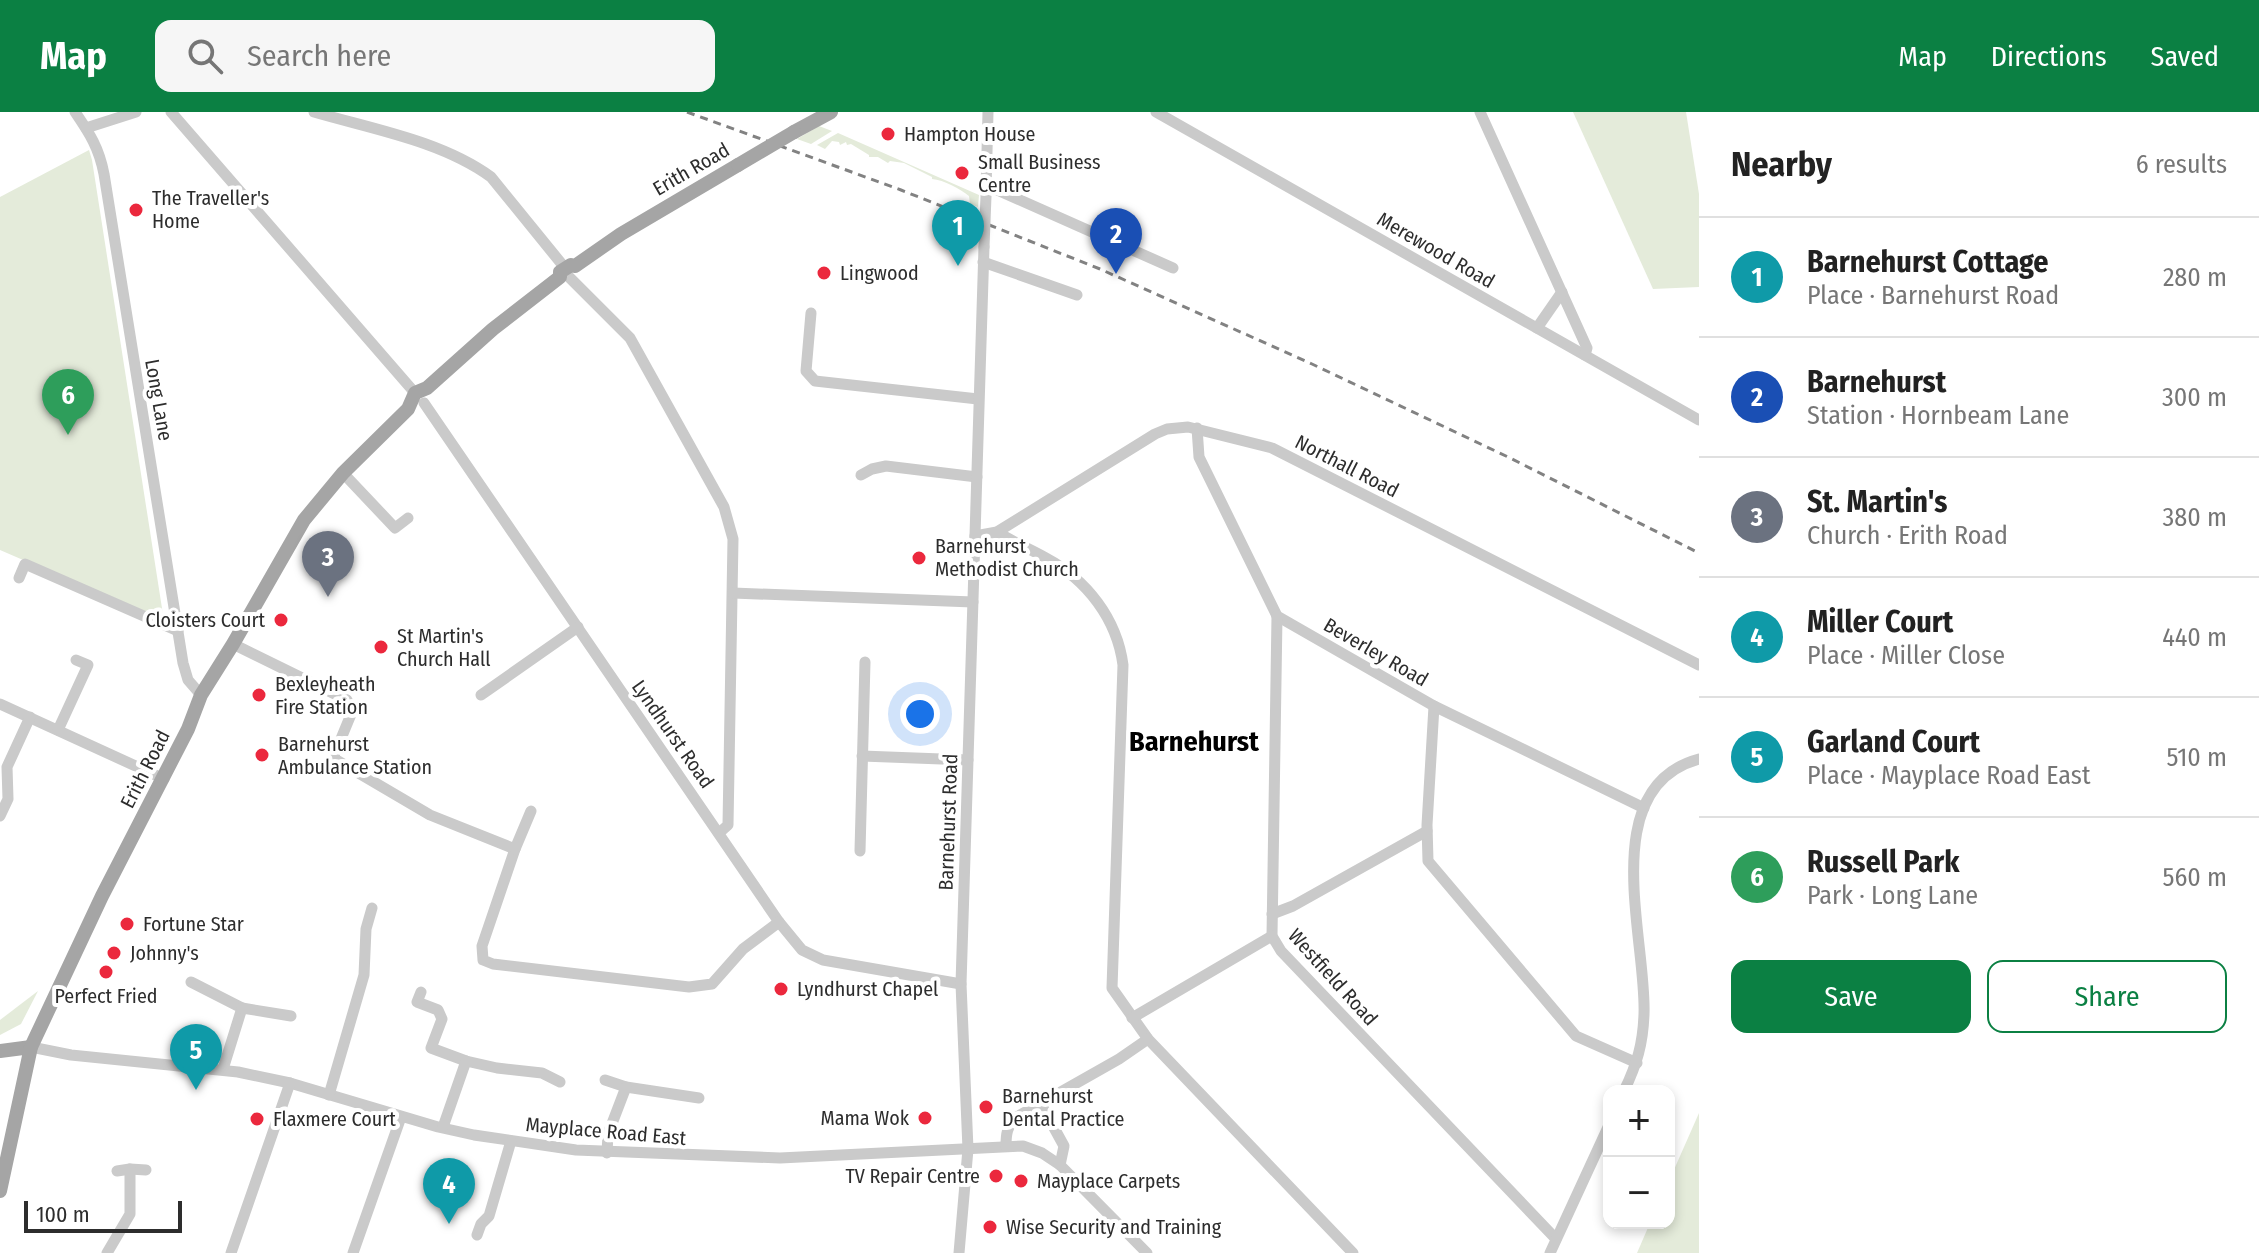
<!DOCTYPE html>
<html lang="en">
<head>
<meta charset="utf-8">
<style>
  :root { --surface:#fff; --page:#f6f6f6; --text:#222; --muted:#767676; --line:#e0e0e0; --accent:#0b8043 }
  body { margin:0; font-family:"Fira Sans Condensed",sans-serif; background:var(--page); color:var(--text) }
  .controls { position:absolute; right:24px; bottom:24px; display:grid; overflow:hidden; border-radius:16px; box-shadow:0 4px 12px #0003 }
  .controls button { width:72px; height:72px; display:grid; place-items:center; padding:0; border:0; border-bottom:2px solid var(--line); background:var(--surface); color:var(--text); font:40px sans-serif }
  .scale { position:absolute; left:24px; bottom:20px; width:158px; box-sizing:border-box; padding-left:8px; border:4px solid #2d2d2d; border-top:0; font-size:22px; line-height:28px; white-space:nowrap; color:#2d2d2d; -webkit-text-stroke:6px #fff; paint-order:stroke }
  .you { position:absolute; left:920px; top:602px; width:28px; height:28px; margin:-20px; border:6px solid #fff; border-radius:50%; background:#1a73e8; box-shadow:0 0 0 12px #1a73e833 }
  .badge { display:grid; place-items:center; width:52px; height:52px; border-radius:50%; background:var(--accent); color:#fff; font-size:26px; font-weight:700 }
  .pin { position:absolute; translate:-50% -66px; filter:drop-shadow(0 2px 4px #0008) }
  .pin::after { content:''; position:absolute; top:42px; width:28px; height:24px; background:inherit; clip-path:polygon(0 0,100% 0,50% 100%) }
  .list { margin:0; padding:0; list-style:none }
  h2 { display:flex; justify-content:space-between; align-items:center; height:104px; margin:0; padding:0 32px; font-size:34px }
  h2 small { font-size:26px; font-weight:400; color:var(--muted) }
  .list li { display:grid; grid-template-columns:52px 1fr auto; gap:24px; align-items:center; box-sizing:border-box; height:120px; padding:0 32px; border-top:2px solid var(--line) }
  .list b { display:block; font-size:30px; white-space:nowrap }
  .list p { margin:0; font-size:26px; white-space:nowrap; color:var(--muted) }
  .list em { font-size:26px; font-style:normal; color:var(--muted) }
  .actions { display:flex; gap:16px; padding:24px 32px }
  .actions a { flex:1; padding:18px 0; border:2px solid var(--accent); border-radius:16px; text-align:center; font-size:28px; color:var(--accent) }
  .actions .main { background:var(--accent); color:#fff }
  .icon { flex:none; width:44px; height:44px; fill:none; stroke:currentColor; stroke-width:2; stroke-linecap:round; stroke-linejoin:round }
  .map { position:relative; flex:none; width:1699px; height:1141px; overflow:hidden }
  header { display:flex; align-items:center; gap:48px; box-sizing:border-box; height:112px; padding:0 40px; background:var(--accent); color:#fff }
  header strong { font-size:38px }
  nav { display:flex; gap:44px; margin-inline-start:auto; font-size:28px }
  .search { width:560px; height:72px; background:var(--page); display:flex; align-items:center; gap:20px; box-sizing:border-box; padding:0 28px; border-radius:16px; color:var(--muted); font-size:30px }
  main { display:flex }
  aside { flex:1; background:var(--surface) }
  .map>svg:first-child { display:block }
  .green { fill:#e4ebda }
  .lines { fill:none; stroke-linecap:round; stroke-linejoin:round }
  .minor { stroke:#cacaca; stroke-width:11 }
  .major { stroke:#a5a5a5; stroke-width:14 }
  .rail { stroke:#828282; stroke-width:3; stroke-dasharray:8 6; stroke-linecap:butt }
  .minor-bridge { stroke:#cacaca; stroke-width:11 }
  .major-bridge { stroke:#a5a5a5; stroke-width:14 }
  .poi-dot { fill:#eb283d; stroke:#fff; stroke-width:3 }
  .labels { text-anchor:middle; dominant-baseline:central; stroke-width:8; stroke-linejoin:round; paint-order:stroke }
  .poi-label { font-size:20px; fill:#2d2d2d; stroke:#fff; text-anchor:start }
  .street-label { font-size:20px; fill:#2d2d2d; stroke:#fff }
  .district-label { font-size:28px; font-weight:bold; fill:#000; stroke:#fff }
</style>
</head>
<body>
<header>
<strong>Map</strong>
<div class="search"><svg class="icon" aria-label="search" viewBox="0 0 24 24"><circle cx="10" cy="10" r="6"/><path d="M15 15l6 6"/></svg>Search here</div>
<nav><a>Map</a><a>Directions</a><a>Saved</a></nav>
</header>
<main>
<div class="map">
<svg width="1699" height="1141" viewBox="0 0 1699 1141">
  <rect width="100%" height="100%" fill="#fff"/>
  <g class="green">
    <path d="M1573,0H1686L1699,82V175L1653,177Z"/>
    <path d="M819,14L832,19L811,32L797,27Z"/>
    <path d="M838,21L979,83L978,95L970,92L969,84C960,77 944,68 932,67V65L904,51L890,49L888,51L878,45H869V43L851,32L847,33L846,30L840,33L839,30L832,29L825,37L817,33Z"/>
    <path d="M89,38L92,48L164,509L0,438V85Z"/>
    <path d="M38,879L21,912L0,923V908Z"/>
    <path d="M1699,1001V1141H1637L1650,1111H1669V1069Z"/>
  </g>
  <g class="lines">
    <g class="minor">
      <path d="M75,0C90,22 99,36 104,62L183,551L188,568L201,583"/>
      <path d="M171,0L415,281"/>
      <path d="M314,0C372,17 442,29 491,65L565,156"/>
      <path d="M1156,0L1699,308"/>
      <path d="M1480,0L1587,236L1585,243"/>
      <path d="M86,16L136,0"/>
      <path d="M986,73L1173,156"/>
      <path d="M986,79L988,0"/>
      <path d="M983,150L1077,183"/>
      <path d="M568,164L630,226L724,395L733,427L728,713L719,721"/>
      <path d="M811,201L806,259L815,269L978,287"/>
      <path d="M1537,216L1562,180"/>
      <path d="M424,291L779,810L802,838L823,848L961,872"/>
      <path d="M1197,316L1199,345L1277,504L1434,594L1644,696"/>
      <path d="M343,361L395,416L408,406"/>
      <path d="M861,363L872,357L886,354L977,365"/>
      <path d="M997,420C1013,430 1030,437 1046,446C1087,468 1117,507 1123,553L1112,876L1148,927L1353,1141"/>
      <path d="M975,424L997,420L1155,322L1167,317L1188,315L1272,336L1699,553"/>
      <path d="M19,466L25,452L178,519"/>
      <path d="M733,481L973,490"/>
      <path d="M1277,504L1272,824L1281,839L1556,1127"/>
      <path d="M233,532L347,588L352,600L333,646L430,703L515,737L482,834L483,848L493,852L689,875L712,872L743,837L779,810"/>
      <path d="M481,583L578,515"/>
      <path d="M0,592L164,667"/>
      <path d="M1434,594L1427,713L1428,749L1576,924L1637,951"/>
      <path d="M58,618L88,553L76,548"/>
      <path d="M862,644L968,648"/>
      <path d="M0,704L8,687L7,655L30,605"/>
      <path d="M515,737L531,699"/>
      <path d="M860,739L865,550"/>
      <path d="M1272,802L1293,794L1427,719"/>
      <path d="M191,870L242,896L223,957"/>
      <path d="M421,880L417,890L438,898L442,907L431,936L466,949L497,956L542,961L560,970"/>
      <path d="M242,896L291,904"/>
      <path d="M1132,906L1272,824"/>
      <path d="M31,935L71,943L238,960L290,971L438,1015L474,1023L576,1038L780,1046L1023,1034L1042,1041L1060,1053L1147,1141"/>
      <path d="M605,968L626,975L699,986"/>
      <path d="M1624,979C1637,952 1643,932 1644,902C1647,828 1595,675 1699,647"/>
      <path d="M329,983L364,863L366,817L372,796"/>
      <path d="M1041,992L1064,1034L1060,1053"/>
      <path d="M443,1015L466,949"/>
      <path d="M1006,1034C1006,1022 1007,1015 1015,1006L1119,947L1148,927"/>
      <path d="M607,1041L608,1022L626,975"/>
      <path d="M130,1057L146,1058"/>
      <path d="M477,1123L481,1112L489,1104L511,1029"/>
      <path d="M107,1141L130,1102V1057L117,1059"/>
      <path d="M231,1141L290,971"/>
      <path d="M353,1141L401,1005"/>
      <path d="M959,1141L968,1037L961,872L984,135"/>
      <path d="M1550,1141L1609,1013"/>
    </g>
    <g class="major">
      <path d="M794,20L831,0"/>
      <path d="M0,939L31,935"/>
      <path d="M0,1079L31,935L102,784L188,617L201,583L233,532L304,408L343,361L408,297L415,281L427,276L493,217L560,165V160L571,153L575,154L621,122L738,53"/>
    </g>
    <path class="rail" d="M687,0L901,78L1100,157L1312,252L1508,345L1699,441"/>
    <path class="minor-bridge" d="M984,135L986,84"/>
    <path class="major-bridge" d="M738,53L794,20"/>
  </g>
  <g class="poi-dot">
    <circle cx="888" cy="22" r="8"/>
    <circle cx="962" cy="61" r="8"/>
    <circle cx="136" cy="98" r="8"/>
    <circle cx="824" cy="161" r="8"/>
    <circle cx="919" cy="446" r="8"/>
    <circle cx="281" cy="508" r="8"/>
    <circle cx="381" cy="535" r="8"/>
    <circle cx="259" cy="583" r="8"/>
    <circle cx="262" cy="643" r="8"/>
    <circle cx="127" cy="812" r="8"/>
    <circle cx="114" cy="841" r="8"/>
    <circle cx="106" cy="860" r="8"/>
    <circle cx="781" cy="877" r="8"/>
    <circle cx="986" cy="995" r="8"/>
    <circle cx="925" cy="1006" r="8"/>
    <circle cx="257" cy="1007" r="8"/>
    <circle cx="996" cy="1064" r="8"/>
    <circle cx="1021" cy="1069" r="8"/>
    <circle cx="990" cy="1115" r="8"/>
  </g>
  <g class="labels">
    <g class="poi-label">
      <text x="904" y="22">Hampton House</text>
      <text x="978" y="50">Small Business<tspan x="978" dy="23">Centre</tspan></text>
      <text x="152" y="86">The Traveller's<tspan x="152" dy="23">Home</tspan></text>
      <text x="840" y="161">Lingwood</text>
      <text x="935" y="434">Barnehurst<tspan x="935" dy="23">Methodist Church</tspan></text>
      <text x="265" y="508" text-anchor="end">Cloisters Court</text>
      <text x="397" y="524">St Martin's<tspan x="397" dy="23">Church Hall</tspan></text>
      <text x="275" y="572">Bexleyheath<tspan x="275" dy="23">Fire Station</tspan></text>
      <text x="278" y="632">Barnehurst<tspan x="278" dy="23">Ambulance Station</tspan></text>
      <text x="143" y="812">Fortune Star</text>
      <text x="130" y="841">Johnny's</text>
      <text x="797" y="877">Lyndhurst Chapel</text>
      <text x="106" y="884" text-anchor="middle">Perfect Fried</text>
      <text x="1002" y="984">Barnehurst<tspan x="1002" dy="23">Dental Practice</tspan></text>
      <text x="909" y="1006" text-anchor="end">Mama Wok</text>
      <text x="273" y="1007">Flaxmere Court</text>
      <text x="980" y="1064" text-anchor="end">TV Repair Centre</text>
      <text x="1037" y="1069">Mayplace Carpets</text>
      <text x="1006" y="1115">Wise Security and Training</text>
    </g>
    <g class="street-label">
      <text transform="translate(691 57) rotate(-30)">Erith Road</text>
      <text transform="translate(1436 138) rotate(30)">Merewood Road</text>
      <text transform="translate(159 288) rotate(80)">Long Lane</text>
      <text transform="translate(1347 354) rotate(27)">Northall Road</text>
      <text transform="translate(1376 540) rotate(30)">Beverley Road</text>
      <text transform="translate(673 622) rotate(55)">Lyndhurst Road</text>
      <text transform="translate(145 657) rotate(-63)">Erith Road</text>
      <text transform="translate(948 710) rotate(-88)">Barnehurst Road</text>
      <text transform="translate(1333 865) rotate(48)">Westfield Road</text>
      <text transform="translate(606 1019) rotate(5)">Mayplace Road East</text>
    </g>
    <g class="district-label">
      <text x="1194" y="629">Barnehurst</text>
    </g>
  </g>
</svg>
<div class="controls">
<button>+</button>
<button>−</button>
</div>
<div class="scale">100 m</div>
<div class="you"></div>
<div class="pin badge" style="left:958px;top:154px;background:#0f9aa8">1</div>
<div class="pin badge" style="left:1116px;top:162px;background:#1a4fb4">2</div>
<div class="pin badge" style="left:328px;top:485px;background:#6b7280">3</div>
<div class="pin badge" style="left:449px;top:1112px;background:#0f9aa8">4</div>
<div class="pin badge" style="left:196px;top:978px;background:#0f9aa8">5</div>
<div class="pin badge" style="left:68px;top:323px;background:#2e9e5b">6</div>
</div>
<aside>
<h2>Nearby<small>6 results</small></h2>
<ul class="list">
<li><span class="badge" style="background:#0f9aa8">1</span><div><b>Barnehurst Cottage</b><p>Place · Barnehurst Road</p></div><em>280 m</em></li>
<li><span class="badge" style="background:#1a4fb4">2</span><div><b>Barnehurst</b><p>Station · Hornbeam Lane</p></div><em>300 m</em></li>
<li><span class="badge" style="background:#6b7280">3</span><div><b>St. Martin's</b><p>Church · Erith Road</p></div><em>380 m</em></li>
<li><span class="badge" style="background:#0f9aa8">4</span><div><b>Miller Court</b><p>Place · Miller Close</p></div><em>440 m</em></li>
<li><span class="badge" style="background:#0f9aa8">5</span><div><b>Garland Court</b><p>Place · Mayplace Road East</p></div><em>510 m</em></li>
<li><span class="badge" style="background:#2e9e5b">6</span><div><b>Russell Park</b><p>Park · Long Lane</p></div><em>560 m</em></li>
</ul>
<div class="actions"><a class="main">Save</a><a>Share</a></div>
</aside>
</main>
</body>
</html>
